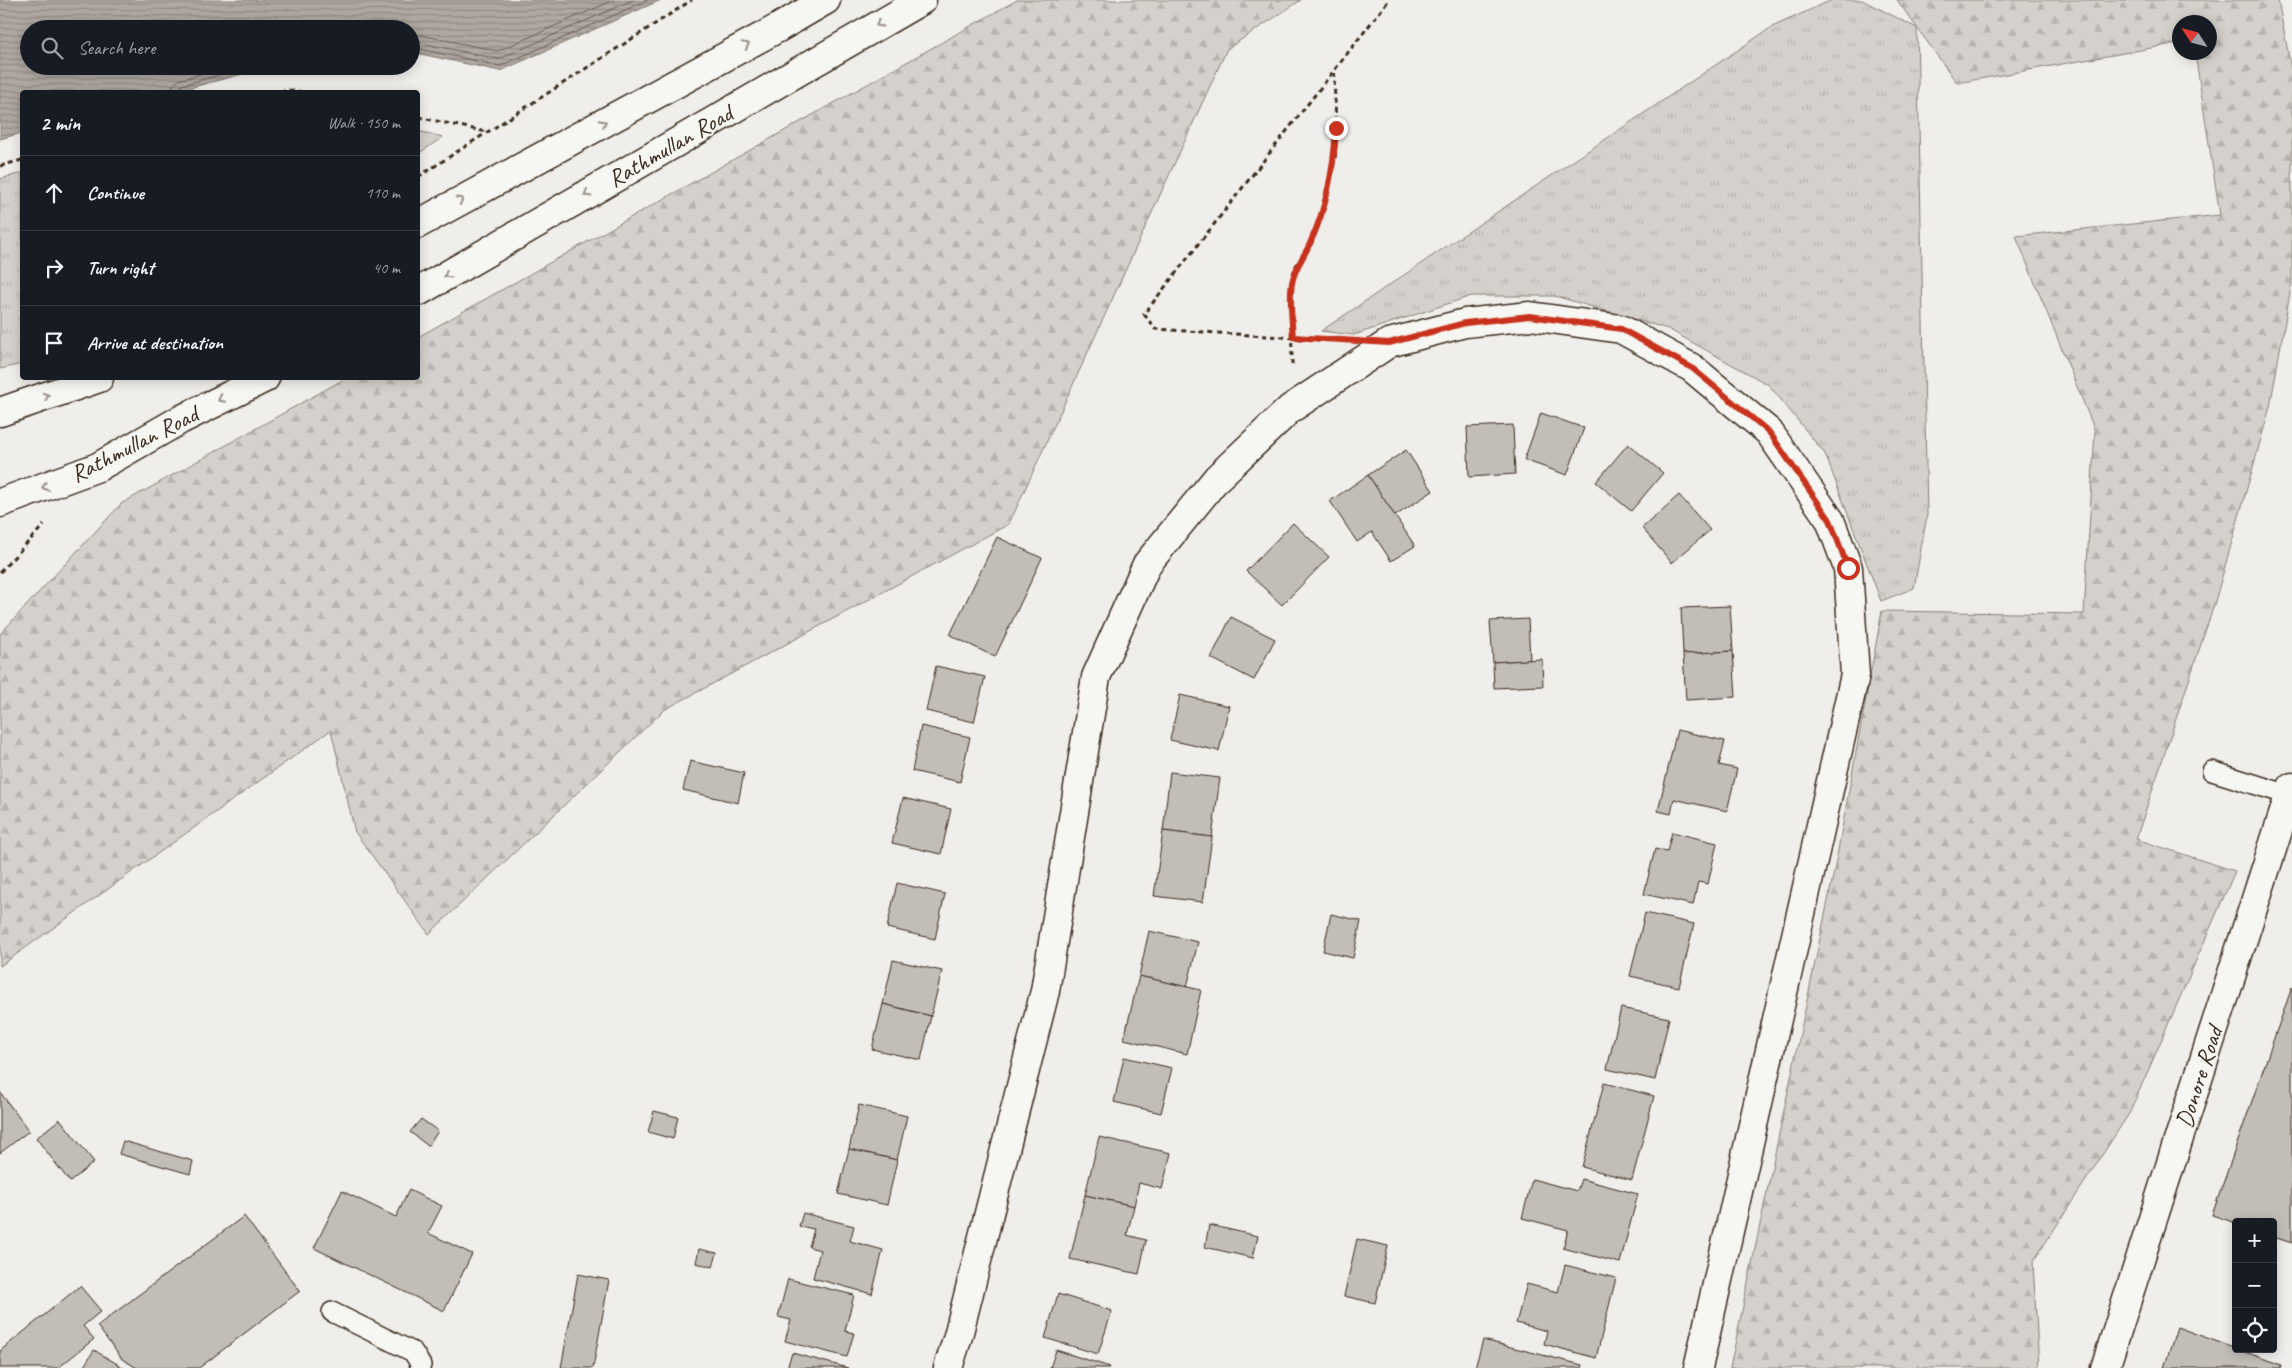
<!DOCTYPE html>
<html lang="en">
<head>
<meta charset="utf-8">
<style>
  :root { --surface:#171b24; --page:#242831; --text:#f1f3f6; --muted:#9ea1a6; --line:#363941 }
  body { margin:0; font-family:Caveat,sans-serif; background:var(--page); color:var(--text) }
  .controls { position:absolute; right:15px; bottom:15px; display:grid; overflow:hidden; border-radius:5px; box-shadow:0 2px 12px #0003 }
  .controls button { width:45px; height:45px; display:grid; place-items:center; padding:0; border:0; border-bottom:1px solid var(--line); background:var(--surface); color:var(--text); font:25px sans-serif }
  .compass { position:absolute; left:2172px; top:15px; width:45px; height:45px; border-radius:50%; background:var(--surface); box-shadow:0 2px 12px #0003; rotate:306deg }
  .stop { position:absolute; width:15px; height:15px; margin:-11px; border:4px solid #c8321e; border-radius:50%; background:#fff }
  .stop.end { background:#c8321e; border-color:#fff; box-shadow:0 1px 5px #0008 }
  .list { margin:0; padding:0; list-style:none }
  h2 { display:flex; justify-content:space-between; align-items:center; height:65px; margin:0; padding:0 20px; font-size:21px }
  h2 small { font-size:16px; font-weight:400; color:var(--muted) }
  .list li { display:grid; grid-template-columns:32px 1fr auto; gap:15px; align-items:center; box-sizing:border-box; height:75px; padding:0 20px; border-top:1px solid var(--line) }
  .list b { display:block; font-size:19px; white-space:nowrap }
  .list em { font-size:16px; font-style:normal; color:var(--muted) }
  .icon { flex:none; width:28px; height:28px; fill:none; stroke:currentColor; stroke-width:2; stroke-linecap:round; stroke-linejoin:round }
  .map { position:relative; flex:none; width:2292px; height:1368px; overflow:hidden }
  .search { position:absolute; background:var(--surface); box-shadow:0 2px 12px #0003; left:20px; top:20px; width:400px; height:55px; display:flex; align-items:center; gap:12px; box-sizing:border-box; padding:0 18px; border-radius:28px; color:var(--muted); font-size:19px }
  .panel { position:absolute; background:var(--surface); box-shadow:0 2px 12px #0003; left:20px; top:90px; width:400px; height:290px; border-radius:5px }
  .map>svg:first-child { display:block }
  .grass { fill:url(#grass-tufts); stroke:#887e75 }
  .forest { fill:url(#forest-firs); stroke:#887e75 }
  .water { fill:url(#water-rules); stroke:#81766d }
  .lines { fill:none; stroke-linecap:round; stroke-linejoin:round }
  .shore { stroke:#695c52; stroke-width:1 }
  .building { fill:#c2bdb7; stroke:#3b2a1e }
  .service-casing { stroke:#3b2a1e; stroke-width:22 }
  .minor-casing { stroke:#3b2a1e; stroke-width:31 }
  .tertiary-casing { stroke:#3b2a1e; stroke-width:31 }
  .secondary-casing { stroke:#3b2a1e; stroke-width:31 }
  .path { stroke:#3b2a1e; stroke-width:3; stroke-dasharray:5 4; stroke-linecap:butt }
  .service { stroke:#f6f6f2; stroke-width:19 }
  .minor { stroke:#f6f6f2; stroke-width:28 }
  .tertiary { stroke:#f6f6f2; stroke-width:28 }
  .secondary { stroke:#f6f6f2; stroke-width:28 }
  .oneway { stroke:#989088 }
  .route { stroke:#c8321e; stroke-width:6 }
  .labels { text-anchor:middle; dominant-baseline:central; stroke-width:4; stroke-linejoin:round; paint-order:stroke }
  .street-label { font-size:24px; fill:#3b2a1e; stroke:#f6f6f2 }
</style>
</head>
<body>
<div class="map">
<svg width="2292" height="1368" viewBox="0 0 2292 1368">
  <defs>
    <pattern id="grass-tufts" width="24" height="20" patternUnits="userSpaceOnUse" patternTransform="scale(1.25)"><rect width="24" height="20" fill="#d4d1cc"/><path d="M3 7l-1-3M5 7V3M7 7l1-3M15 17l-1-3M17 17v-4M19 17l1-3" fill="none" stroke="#b7b4af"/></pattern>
    <pattern id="forest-firs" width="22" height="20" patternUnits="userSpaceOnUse" patternTransform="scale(1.25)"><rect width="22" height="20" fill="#d4d1cc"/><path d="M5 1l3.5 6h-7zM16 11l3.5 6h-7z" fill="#b7b4af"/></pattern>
    <pattern id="water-rules" width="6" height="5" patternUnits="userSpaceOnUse" patternTransform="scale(1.25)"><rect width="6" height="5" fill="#afa8a1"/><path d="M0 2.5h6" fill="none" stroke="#908983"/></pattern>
  </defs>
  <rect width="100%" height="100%" fill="#efeeea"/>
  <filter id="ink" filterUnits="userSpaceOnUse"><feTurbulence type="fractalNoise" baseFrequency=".02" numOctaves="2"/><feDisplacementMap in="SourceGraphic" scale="10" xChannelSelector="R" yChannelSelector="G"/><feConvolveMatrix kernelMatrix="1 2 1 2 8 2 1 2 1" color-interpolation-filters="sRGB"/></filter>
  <g filter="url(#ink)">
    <g class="grass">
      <path d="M1832,0H1862L1917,28L1927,515L1914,588L1881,601L1825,454L1769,385L1668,329L1555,296H1471L1354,335L1321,331L1772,27Z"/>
      <path d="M418,131L443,137L418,154Z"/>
      <path d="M22,173V364L0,369V179Z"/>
    </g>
    <g class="forest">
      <path d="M1017,0H1301L1227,49L1009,524L664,710L429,934L355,832L331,730L0,966V634L121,504L346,378H418V337Z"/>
      <path d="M1897,0H2278L2292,73V281L2270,407L2214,605L2136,839L2235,871L2130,1112L2033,1262L2039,1368H1730L1834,872L1882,611L2084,614L2095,431L2016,236L2220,215L2195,53L2210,52V22H2180L2179,43L1957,83Z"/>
    </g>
    <path class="water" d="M0,0H661L500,71L411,52V29H29V66H273L174,92H22V133L0,139Z"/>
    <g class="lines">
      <g class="shore">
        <path d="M411,33L498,51L614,0"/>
        <path d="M411,41L499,59L633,0"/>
        <path d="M411,47L500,66L648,0"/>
        <path d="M171,92L173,85L179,80L229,66"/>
        <path d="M178,92L182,85L253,66"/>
      </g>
    </g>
    <g class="building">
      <path d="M1541,413L1584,428L1567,475L1524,460Z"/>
      <path d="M1513,425L1515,474L1469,477L1467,427Z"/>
      <path d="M1628,444L1663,473L1631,511L1596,482Z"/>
      <path d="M1406,450L1433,491L1395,516L1368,475Z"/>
      <path d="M1368,475L1415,546L1391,561L1372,532L1357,542L1330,501Z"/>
      <path d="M1679,495L1710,530L1672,563L1642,528Z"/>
      <path d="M1293,523L1329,557L1282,605L1246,571Z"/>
      <path d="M997,537L1042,558L995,657L950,635Z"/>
      <path d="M1730,606L1733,651L1683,654L1681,608Z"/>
      <path d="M1231,617L1275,639L1254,680L1211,658Z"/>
      <path d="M1528,619L1530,660L1493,662L1490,621Z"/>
      <path d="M1733,651L1736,697L1686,700L1683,654Z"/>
      <path d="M1542,659L1543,686L1494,688L1493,662Z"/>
      <path d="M936,666L985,677L974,722L926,711Z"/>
      <path d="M1180,695L1229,706L1219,751L1170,740Z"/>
      <path d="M921,726L970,737L960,782L912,771Z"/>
      <path d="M1677,730L1725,741L1719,765L1737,769L1727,811L1674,799L1671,814L1658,811Z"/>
      <path d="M690,761L744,773L738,803L683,790Z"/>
      <path d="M1170,772L1220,778L1212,837L1163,831Z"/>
      <path d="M903,798L951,809L941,854L892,843Z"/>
      <path d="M1163,831L1212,837L1203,902L1154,896Z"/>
      <path d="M1672,832L1717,843L1708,884L1698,882L1693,905L1644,894L1655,849L1667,852Z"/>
      <path d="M897,883L945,894L935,939L887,928Z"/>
      <path d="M1645,913L1694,924L1679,987L1630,976Z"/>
      <path d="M1331,914L1361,921L1353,958L1323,951Z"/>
      <path d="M1149,931L1198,942L1187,987L1139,976Z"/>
      <path d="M893,960L942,971L931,1016L883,1004Z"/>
      <path d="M1139,976L1201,990L1187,1054L1124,1039Z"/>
      <path d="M2292,987V1243L2273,1237V1222H2236V1223L2212,1215Z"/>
      <path d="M883,1004L931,1016L921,1060L872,1049Z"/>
      <path d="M1621,1008L1669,1018L1655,1080L1607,1069Z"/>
      <path d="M1124,1057L1172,1068L1161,1113L1114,1102Z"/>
      <path d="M1604,1083L1654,1096L1632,1180L1582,1167Z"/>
      <path d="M0,1092L29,1131L0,1153Z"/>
      <path d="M859,1105L907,1116L897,1160L849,1149Z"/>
      <path d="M654,1111L678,1117L673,1139L648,1132Z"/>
      <path d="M60,1119L94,1162L70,1182L36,1138Z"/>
      <path d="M421,1119L438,1131L428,1146L410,1132Z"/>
      <path d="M1099,1137L1171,1153L1162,1189L1139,1183L1134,1206L1085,1195Z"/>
      <path d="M123,1141L193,1161L190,1174L119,1154Z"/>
      <path d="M849,1149L897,1160L887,1205L838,1194Z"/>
      <path d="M1532,1179L1577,1191L1581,1179L1638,1194L1620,1263L1563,1248L1568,1230L1522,1218Z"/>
      <path d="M409,1190L442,1206L428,1233L472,1254L444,1311L314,1248L342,1191L396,1217Z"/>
      <path d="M1085,1195L1134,1206L1127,1235L1146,1240L1139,1274L1070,1259Z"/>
      <path d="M803,1213L854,1226L850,1241L883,1250L872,1294L813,1278L820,1250L809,1247L814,1229L799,1226Z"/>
      <path d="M244,1216L300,1291L199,1368H137L122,1359L97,1326Z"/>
      <path d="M1209,1225L1258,1236L1253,1258L1205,1247Z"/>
      <path d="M1357,1239L1388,1246L1375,1303L1344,1296Z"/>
      <path d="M699,1249L717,1253L713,1267L696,1263Z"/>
      <path d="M1565,1265L1616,1278L1596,1358L1544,1344L1547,1331L1516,1323L1527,1284L1558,1292Z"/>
      <path d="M578,1274L609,1280L593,1368H561Z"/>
      <path d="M788,1279L854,1295L845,1331L854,1333L847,1357L785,1341L791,1320L778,1317Z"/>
      <path d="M80,1286L101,1311L83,1326L94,1339L58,1368H0V1351Z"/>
      <path d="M1058,1294L1112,1311L1098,1354L1045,1338Z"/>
      <path d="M2177,1327L2281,1365L2280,1368H2164Z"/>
      <path d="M1483,1340L1582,1365L1581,1368H1475Z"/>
      <path d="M94,1350L124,1368H83Z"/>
      <path d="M1056,1350L1110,1367L1109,1368H1050Z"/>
      <path d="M792,1353L848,1368H787Z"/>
    </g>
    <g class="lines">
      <g class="service-casing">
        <g id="service">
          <path d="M2212,771L2289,795"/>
          <path d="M332,1312L413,1352L421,1365L420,1368"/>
        </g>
      </g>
      <g class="minor-casing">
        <path id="minor" d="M948,1368L958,1336L1045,991L1096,677L1147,564L1217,478L1290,409L1389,343L1465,323L1530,316L1621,329L1692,368L1769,432L1830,520L1848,568L1855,675L1698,1368"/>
      </g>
      <g class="tertiary-casing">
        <path id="tertiary" d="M2105,1368L2292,787"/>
      </g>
      <g class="secondary-casing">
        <g id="secondary">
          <path d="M418,224L778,28L826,0"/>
          <path d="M418,292L922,0"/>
          <path d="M0,412L99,378"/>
          <path d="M0,503L98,467L180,420L265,378"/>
        </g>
      </g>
      <g class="path">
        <path d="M280,92L290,90L302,92"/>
        <path d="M418,117L487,132"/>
        <path d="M0,166L22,160"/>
        <path d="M418,177L692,0"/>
        <path d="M1330,340L1155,329L1144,314L1389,0"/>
        <path d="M1292,365L1291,285L1296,266L1311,244L1320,220L1335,157L1336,128L1334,73"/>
        <path d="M0,572L44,525"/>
      </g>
      <use href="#service" class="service"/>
      <use href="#minor" class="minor"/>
      <use href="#tertiary" class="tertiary"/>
      <use href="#secondary" class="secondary"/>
    </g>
    <defs><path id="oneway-chevron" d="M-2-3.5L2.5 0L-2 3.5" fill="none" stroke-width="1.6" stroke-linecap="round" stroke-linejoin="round" transform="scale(1.25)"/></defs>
    <g class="oneway">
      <use href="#oneway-chevron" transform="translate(879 24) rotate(150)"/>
      <use href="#oneway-chevron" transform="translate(746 45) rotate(-28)"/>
      <use href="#oneway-chevron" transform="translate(603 123) rotate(-28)"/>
      <use href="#oneway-chevron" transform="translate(587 194) rotate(150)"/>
      <use href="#oneway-chevron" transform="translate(460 200) rotate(-28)"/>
      <use href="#oneway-chevron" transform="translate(447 275) rotate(150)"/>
      <use href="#oneway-chevron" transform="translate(46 396) rotate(-19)"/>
      <use href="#oneway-chevron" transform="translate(221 399) rotate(153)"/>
      <use href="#oneway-chevron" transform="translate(45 487) rotate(160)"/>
    </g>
  </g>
  <g class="lines" filter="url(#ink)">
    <path class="route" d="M1336,128C1334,166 1327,206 1311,241C1305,256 1295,266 1292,283C1289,300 1292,320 1293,337L1389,343L1465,323L1530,316L1621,329L1692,368L1769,432L1830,520L1848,568"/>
  </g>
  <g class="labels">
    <g class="street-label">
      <text transform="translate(670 146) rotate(-30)">Rathmullan Road</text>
      <text transform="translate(134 444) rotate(-27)">Rathmullan Road</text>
      <text transform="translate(2199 1077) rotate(-72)">Donore Road</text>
    </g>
  </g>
</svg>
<div class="controls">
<button>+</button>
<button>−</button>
<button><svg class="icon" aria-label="locate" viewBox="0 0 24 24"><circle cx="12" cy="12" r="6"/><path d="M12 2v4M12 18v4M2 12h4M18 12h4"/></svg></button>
</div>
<svg class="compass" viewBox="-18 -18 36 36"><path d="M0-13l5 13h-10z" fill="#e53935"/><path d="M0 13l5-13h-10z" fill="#9ea1a6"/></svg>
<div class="stop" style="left:1848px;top:568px"></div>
<div class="stop end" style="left:1336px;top:128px"></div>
<div class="search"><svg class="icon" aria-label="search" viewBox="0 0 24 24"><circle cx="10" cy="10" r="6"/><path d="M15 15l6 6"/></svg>Search here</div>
<section class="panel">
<h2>2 min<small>Walk · 150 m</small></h2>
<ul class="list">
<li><svg class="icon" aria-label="ahead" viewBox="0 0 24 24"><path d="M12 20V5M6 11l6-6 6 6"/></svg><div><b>Continue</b></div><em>110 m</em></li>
<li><svg class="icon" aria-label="right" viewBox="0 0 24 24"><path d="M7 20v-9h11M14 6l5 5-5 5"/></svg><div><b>Turn right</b></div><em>40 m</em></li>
<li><svg class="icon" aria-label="arrive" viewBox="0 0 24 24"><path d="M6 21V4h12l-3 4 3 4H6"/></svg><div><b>Arrive at destination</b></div></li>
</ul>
</section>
</div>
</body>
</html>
